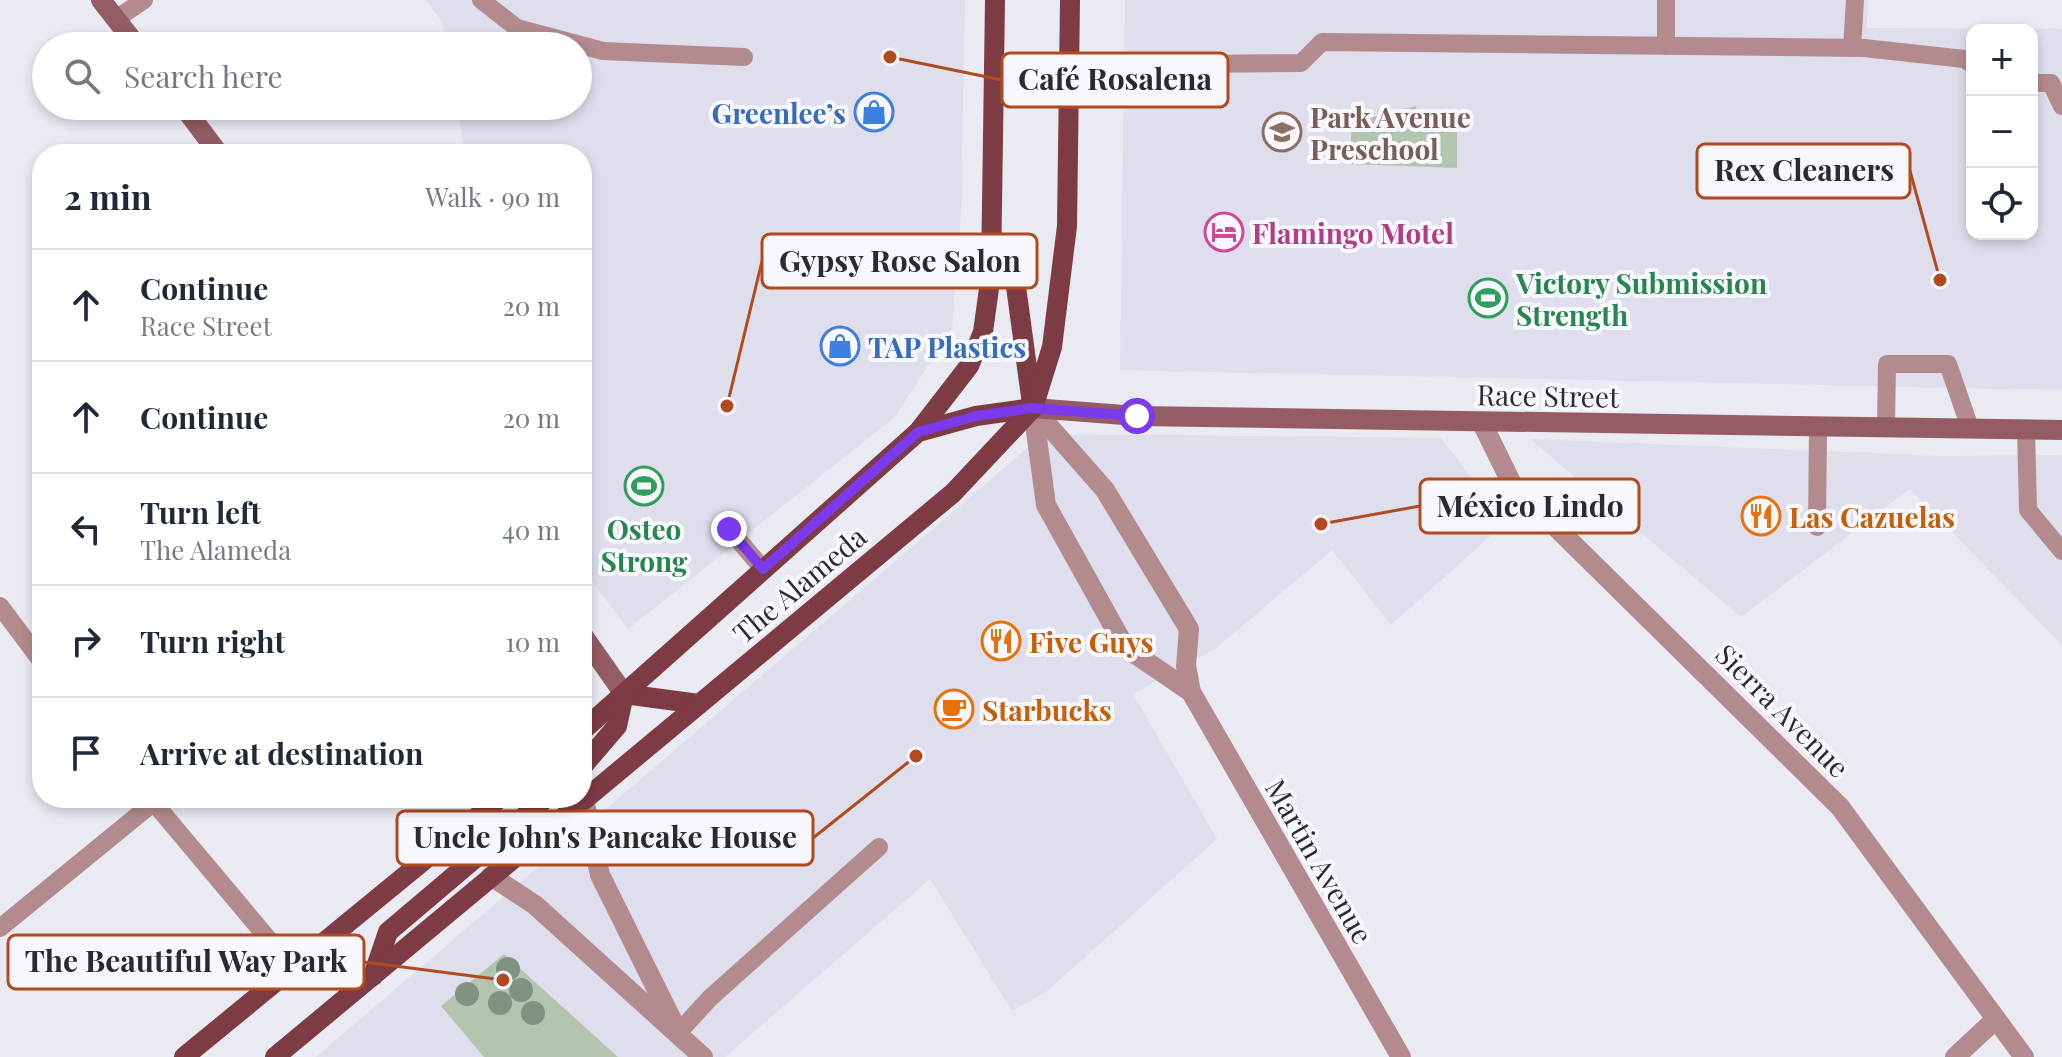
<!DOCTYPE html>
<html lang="en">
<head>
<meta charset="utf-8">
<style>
  :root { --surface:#fff; --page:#f6f6f7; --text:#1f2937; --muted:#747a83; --line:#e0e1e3 }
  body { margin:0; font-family:"Playfair Display",serif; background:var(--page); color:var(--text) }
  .controls { position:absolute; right:24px; top:24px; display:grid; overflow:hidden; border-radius:16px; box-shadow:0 4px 12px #0003 }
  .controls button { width:72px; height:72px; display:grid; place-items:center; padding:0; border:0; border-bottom:2px solid var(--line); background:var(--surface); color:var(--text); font:40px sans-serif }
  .stop { position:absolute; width:24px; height:24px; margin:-18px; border:6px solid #7c3aed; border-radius:50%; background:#fff }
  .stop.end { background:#7c3aed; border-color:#fff; box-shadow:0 2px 8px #0008 }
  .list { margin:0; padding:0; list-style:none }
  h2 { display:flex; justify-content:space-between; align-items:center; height:104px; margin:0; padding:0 32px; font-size:34px }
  h2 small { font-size:26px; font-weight:400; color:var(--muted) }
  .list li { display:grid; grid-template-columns:52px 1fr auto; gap:24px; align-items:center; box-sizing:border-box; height:112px; padding:0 32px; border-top:2px solid var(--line) }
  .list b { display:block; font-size:30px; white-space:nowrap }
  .list p { margin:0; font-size:26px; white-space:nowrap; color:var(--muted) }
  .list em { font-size:26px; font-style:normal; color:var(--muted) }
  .icon { flex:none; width:44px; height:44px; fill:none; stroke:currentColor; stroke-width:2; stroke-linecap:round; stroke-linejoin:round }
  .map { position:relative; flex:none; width:2062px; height:1057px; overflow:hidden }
  .search { position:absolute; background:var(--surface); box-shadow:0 4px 12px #0003; left:32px; top:32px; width:560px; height:88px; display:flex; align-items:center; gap:20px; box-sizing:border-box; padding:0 28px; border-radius:44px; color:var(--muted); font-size:30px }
  .panel { position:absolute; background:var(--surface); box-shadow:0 4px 12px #0003; left:32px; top:144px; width:560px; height:664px; border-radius:32px }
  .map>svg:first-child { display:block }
  .built { fill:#dedeed; fill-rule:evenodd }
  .green { fill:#b3c5af }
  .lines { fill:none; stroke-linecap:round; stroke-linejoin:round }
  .lane { stroke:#b38b8e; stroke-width:18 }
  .street { stroke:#b38b8e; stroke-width:20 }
  .secondary { stroke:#945c63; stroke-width:20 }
  .primary { stroke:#7d3b44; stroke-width:20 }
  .tree { fill:#7f9380 }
  .route { stroke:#7c3aed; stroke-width:10 }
  .labels { text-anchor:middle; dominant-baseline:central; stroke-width:8; stroke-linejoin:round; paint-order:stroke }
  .shop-label { font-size:28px; font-weight:bold; fill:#366cbe; stroke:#f8f7fe; text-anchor:end }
  .education-label { font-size:28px; font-weight:bold; fill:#785e54; stroke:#f8f7fe; text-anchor:start }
  .hotel-label { font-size:28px; font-weight:bold; fill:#b23c85; stroke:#f8f7fe; text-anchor:start }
  .leisure-label { font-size:28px; font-weight:bold; fill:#27864d; stroke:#f8f7fe; text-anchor:start }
  .street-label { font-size:28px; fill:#2b2b2e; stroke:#f8f7fe }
  .food-label { font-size:28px; font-weight:bold; fill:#c56008; stroke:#f8f7fe; text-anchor:start }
  .leader { fill:none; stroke:#b04b1d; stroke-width:3 }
  .callout-dot { fill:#b04b1d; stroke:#f8f7fe; stroke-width:3 }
  .callout { fill:#f8f7fe; stroke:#b04b1d; stroke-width:3 }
  .callout-label { font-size:30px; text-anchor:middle; font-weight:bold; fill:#2b2b2e }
</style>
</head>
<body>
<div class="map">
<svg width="2062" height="1057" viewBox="0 0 2062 1057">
  <rect width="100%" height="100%" fill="#eaeaf2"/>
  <g class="built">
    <path d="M426,0H965L961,214L952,328L895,417L628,629L582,568V154H465L457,106H578V46H446L442,22Z"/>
    <path d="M1125,0H1868L1867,28L2062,29V390L1120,370ZM1972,30H2032V234H1972Z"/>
    <path d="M1044,434L1441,438L1506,522L1391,625L1332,550L1216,648L1133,694L1217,839L1046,992L1012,1011L930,879L725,1057H316Z"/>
    <path d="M1530,439L1942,456L2062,455V645L1910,489L1741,617Z"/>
  </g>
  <g class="green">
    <path d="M1416,106L1418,127L1457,125V168L1351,164V123Z"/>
    <path d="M504,954L618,1057H484L441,1006Z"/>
  </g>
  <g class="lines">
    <g class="lane">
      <path d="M481,0L517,28L603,51L744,57"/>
      <path d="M1666,0V46"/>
      <path d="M116,19L144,0"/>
      <path d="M1852,48L1855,0"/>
      <path d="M1070,65L1301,63L1322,42L1864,48L1964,59L1972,64"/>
      <path d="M2032,83H2051L2062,106"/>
      <path d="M943,267L991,274"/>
      <path d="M1886,427L1887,364H1948L1970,428"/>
      <path d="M2026,429L2028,510L2062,551"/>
      <path d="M1817,527L1818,426"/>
      <path d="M729,529L763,569"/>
      <path d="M0,606L42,662"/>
      <path d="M150,798L291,966"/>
      <path d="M0,928L159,798"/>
      <path d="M678,1033L710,998L879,847"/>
    </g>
    <g class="street">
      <path d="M1033,408L1105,490L1189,629L1186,666L1191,692L1401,1057"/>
      <path d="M1033,409L1046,505L1125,647L1191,692"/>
      <path d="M1482,423L1512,484L1840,807L2024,1057"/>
      <path d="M584,799L600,875L673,1022"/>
      <path d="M491,876L535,905L703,1057"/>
      <path d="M1955,1057L1996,1019"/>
    </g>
    <g class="secondary">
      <path d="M101,0L137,46"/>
      <path d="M183,106L219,154"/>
      <path d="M1033,408L1137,416L2062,430"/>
      <path d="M582,634L624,694"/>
    </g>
    <g class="primary">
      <path d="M991,246L1014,272L1032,404"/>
      <path d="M918,432L976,416L1033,408"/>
      <path d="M624,694L699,704"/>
      <path d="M582,731L918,432L969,366L983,332L991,274L995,0"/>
      <path d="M582,767L617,726L624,694"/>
      <path d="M373,976L388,932L546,798"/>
      <path d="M184,1057L500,798"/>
      <path d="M275,1057L953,493L1033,408L1052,347L1067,226L1070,0"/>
    </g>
  </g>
  <g class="tree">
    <circle cx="508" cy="969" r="12"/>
    <circle cx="521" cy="990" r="12"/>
    <circle cx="467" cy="994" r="12"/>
    <circle cx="500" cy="1003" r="12"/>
    <circle cx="533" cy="1013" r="12"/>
  </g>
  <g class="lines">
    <path class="route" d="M729,529L763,569L918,432L976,416L1033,408L1137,416"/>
  </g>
  <defs>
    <g id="shop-ring" transform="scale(2)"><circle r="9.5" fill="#f8f7fe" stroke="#3f7fe0" stroke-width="1.5"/><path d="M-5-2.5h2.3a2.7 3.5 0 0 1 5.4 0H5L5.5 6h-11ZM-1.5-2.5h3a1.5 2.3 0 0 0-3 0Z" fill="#3f7fe0"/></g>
    <g id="school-ring" transform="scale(2)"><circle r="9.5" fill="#f8f7fe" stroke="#8d6e63" stroke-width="1.5"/><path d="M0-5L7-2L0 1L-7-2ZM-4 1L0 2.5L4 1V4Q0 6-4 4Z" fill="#8d6e63"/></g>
    <g id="hotel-ring" transform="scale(2)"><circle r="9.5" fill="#f8f7fe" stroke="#d1479c" stroke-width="1.5"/><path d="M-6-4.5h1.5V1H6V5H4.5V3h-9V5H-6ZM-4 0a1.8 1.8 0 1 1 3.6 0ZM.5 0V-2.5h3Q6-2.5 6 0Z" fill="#d1479c"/></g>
    <g id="stadium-ring" transform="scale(2)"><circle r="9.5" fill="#f8f7fe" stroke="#2e9e5b" stroke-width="1.5"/><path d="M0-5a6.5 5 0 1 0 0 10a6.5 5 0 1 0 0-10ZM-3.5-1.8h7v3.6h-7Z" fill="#2e9e5b"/></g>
    <g id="restaurant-ring" transform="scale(2)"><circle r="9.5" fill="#f8f7fe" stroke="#e8710a" stroke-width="1.5"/><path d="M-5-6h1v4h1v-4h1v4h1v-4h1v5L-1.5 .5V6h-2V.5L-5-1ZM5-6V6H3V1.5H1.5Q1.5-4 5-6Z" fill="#e8710a"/></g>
    <g id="cafe-ring" transform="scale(2)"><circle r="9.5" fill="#f8f7fe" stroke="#e8710a" stroke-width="1.5"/><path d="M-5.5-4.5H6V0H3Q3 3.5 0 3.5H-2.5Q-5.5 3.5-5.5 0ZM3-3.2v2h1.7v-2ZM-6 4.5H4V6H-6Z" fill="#e8710a"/></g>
  </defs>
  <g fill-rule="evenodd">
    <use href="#shop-ring" x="874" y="112"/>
    <use href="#school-ring" x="1282" y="132"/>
    <use href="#hotel-ring" x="1224" y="232"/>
    <use href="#stadium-ring" x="1488" y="298"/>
    <use href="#shop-ring" x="840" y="346"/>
    <use href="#stadium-ring" x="644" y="486"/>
    <use href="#restaurant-ring" x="1761" y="516"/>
    <use href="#restaurant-ring" x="1001" y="641"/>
    <use href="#cafe-ring" x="954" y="709"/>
  </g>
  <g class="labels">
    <g class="shop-label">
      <text x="846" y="112">Greenlee’s</text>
      <text x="868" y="346" text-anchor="start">TAP Plastics</text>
    </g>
    <g class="education-label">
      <text x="1310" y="116">Park Avenue<tspan x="1310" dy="32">Preschool</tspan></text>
    </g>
    <g class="hotel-label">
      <text x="1252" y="232">Flamingo Motel</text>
    </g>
    <g class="leisure-label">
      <text x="1516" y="282">Victory Submission<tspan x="1516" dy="32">Strength</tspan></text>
      <text x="644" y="528" text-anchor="middle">Osteo<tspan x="644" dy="32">Strong</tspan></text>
    </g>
    <g class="street-label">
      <text transform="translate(1548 395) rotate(1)">Race Street</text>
      <text transform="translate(799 584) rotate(-40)">The Alameda</text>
      <text transform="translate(1783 710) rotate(45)">Sierra Avenue</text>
      <text transform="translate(1320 861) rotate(60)">Martin Avenue</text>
    </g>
    <g class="food-label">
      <text x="1789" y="516">Las Cazuelas</text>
      <text x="1029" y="641">Five Guys</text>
      <text x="982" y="709">Starbucks</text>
    </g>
  </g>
  <path class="leader" d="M890 57L1002 80M1940 280L1910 171M727 406L762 261M1321 524L1420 506M916 756L813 838M503 980L364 962"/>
  <g class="callout-dot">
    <circle cx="890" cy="57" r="8"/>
    <circle cx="1940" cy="280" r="8"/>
    <circle cx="727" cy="406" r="8"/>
    <circle cx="1321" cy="524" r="8"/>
    <circle cx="916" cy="756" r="8"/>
    <circle cx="503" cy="980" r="8"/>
  </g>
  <g class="callout">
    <rect x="1002" y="53" width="226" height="54" rx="8"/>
    <rect x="1697" y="144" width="213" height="54" rx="8"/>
    <rect x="762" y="234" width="275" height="54" rx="8"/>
    <rect x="1420" y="479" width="219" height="54" rx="8"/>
    <rect x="397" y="811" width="416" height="54" rx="8"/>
    <rect x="8" y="935" width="356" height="54" rx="8"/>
  </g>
  <g class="callout-label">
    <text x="1115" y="90">Café Rosalena</text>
    <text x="1804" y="181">Rex Cleaners</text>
    <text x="900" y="272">Gypsy Rose Salon</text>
    <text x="1530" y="517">México Lindo</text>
    <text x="605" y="848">Uncle John's Pancake House</text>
    <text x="186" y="972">The Beautiful Way Park</text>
  </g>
</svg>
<div class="controls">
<button>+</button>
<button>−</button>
<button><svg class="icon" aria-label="locate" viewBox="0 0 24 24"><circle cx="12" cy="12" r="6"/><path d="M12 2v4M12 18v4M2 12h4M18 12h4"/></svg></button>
</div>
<div class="stop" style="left:1137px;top:416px"></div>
<div class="stop end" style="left:729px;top:529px"></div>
<div class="search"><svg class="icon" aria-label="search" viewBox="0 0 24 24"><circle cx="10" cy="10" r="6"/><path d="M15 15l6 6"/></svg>Search here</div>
<section class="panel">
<h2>2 min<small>Walk · 90 m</small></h2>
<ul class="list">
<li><svg class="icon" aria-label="ahead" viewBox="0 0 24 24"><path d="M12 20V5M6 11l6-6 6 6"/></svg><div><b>Continue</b><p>Race Street</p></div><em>20 m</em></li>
<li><svg class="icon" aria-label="ahead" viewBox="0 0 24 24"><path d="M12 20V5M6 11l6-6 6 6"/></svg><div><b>Continue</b></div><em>20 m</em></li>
<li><svg class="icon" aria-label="left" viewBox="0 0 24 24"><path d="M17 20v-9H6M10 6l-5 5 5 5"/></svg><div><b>Turn left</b><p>The Alameda</p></div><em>40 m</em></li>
<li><svg class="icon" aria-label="right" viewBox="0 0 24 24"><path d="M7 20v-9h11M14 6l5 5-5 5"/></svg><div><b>Turn right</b></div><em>10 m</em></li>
<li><svg class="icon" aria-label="arrive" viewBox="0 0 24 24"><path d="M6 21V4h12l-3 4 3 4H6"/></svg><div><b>Arrive at destination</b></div></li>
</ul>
</section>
</div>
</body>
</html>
